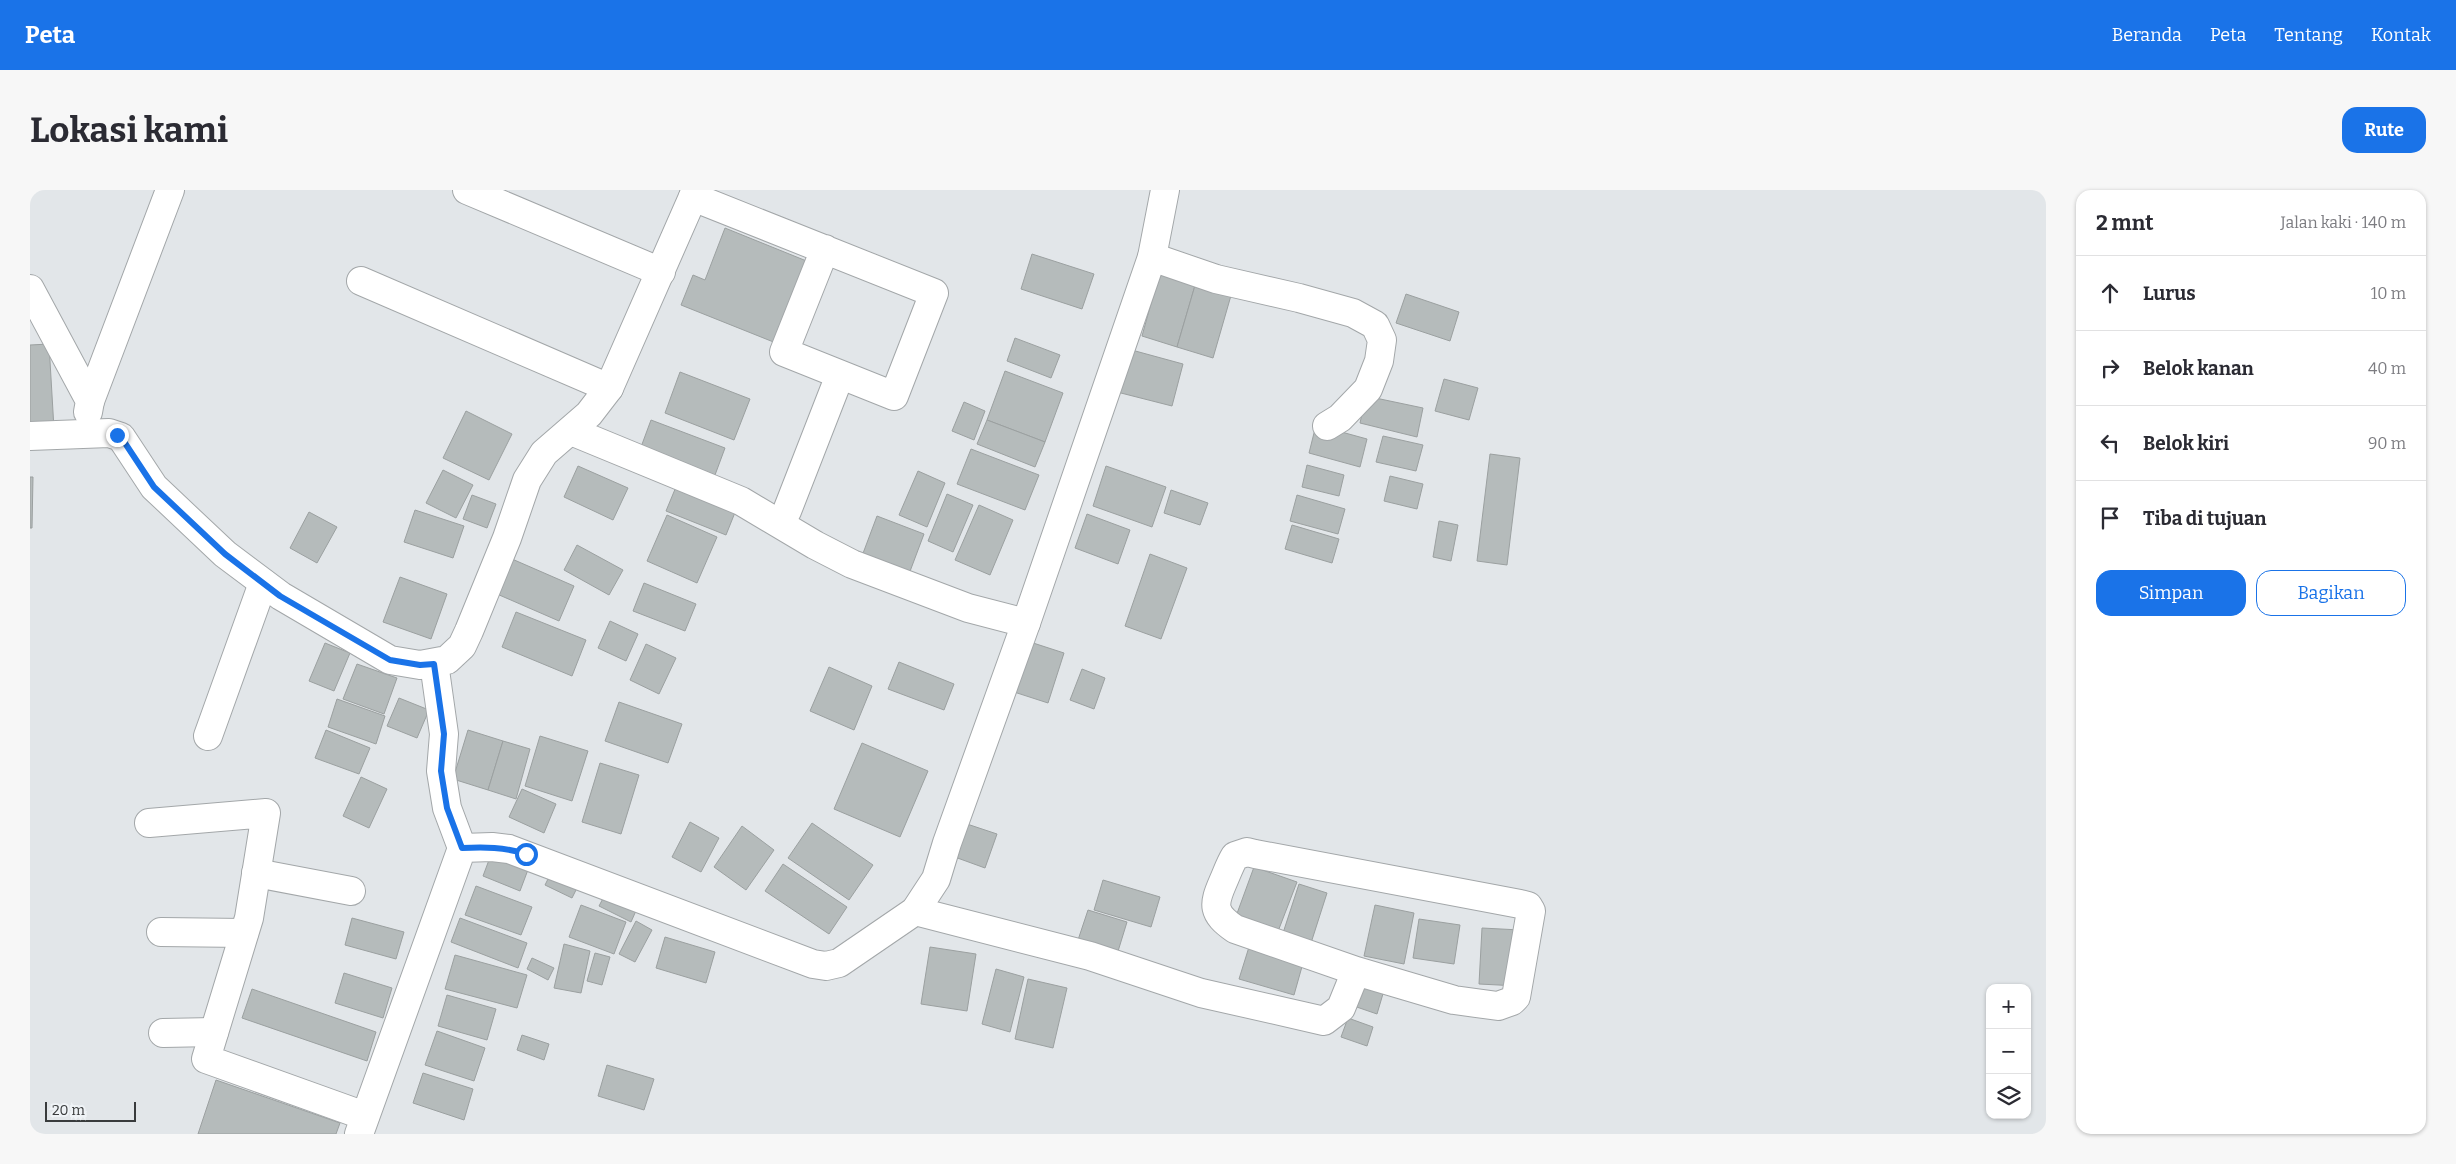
<!DOCTYPE html>
<html lang="id">
<head>
<meta charset="utf-8">
<style>
  :root { --surface:#fff; --page:#f7f7f7; --text:#2b2b33; --muted:#7c7c81; --line:#e1e1e2; --accent:#1a73e8 }
  body { margin:0; font-family:Bitter,serif; background:var(--page); color:var(--text) }
  .controls { position:absolute; right:15px; bottom:15px; display:grid; overflow:hidden; border-radius:10px; box-shadow:0 1px 4px #0004 }
  .controls button { width:45px; height:45px; display:grid; place-items:center; padding:0; border:0; border-bottom:1px solid var(--line); background:var(--surface); color:var(--text); font:25px sans-serif }
  .scale { position:absolute; left:15px; bottom:12px; width:91px; box-sizing:border-box; padding-left:5px; border:2px solid #393b3c; border-top:0; font-size:14px; line-height:18px; white-space:nowrap; color:#393b3c; -webkit-text-stroke:4px #eff3f6; paint-order:stroke }
  .stop { position:absolute; width:15px; height:15px; margin:-11px; border:4px solid #1a73e8; border-radius:50%; background:#fff }
  .stop.end { background:#1a73e8; border-color:#fff; box-shadow:0 1px 5px #0008 }
  .list { margin:0; padding:0; list-style:none }
  h2 { display:flex; justify-content:space-between; align-items:center; height:65px; margin:0; padding:0 20px; font-size:21px }
  h2 small { font-size:16px; font-weight:400; color:var(--muted) }
  .list li { display:grid; grid-template-columns:32px 1fr auto; gap:15px; align-items:center; box-sizing:border-box; height:75px; padding:0 20px; border-top:1px solid var(--line) }
  .list b { display:block; font-size:19px; white-space:nowrap }
  .list em { font-size:16px; font-style:normal; color:var(--muted) }
  .actions { display:flex; gap:10px; padding:15px 20px }
  .actions a { flex:1; padding:11px 0; border:1px solid var(--accent); border-radius:15px; text-align:center; font-size:18px; color:var(--accent) }
  .actions .main { background:var(--accent); color:#fff }
  .icon { flex:none; width:28px; height:28px; fill:none; stroke:currentColor; stroke-width:2; stroke-linecap:round; stroke-linejoin:round }
  .map { position:relative; flex:none; width:2016px; height:944px; overflow:hidden; border-radius:15px }
  header { display:flex; align-items:center; gap:30px; box-sizing:border-box; height:70px; padding:0 25px; background:var(--accent); color:#fff }
  header strong { font-size:24px }
  nav { display:flex; gap:28px; margin-inline-start:auto; font-size:18px }
  .intro { display:flex; align-items:center; justify-content:space-between; box-sizing:border-box; height:120px; padding:0 30px }
  h1 { margin:0; font-size:35px }
  .button { padding:12px 22px; border-radius:15px; background:var(--accent); color:#fff; font-size:18px; font-weight:700 }
  main { display:flex; gap:30px; padding:0 30px }
  aside { flex:1; background:var(--surface); border-radius:15px; box-shadow:0 1px 4px #0004 }
  .map>svg:first-child { display:block }
  .building { fill:#b5bbbb; stroke:#9ba0a0 }
  .lines { fill:none; stroke-linecap:round; stroke-linejoin:round }
  .minor-casing { stroke:#a3a7a9; stroke-width:30 }
  .minor { stroke:#fff; stroke-width:28 }
  .route { stroke:#1a73e8; stroke-width:6 }
</style>
</head>
<body>
<header>
<strong>Peta</strong>
<nav><a>Beranda</a><a>Peta</a><a>Tentang</a><a>Kontak</a></nav>
</header>
<div class="intro"><h1>Lokasi kami</h1><a class="button">Rute</a></div>
<main>
<div class="map">
<svg width="2016" height="944" viewBox="0 0 2016 944">
  <rect width="100%" height="100%" fill="#e2e6e9"/>
  <g class="building">
    <path d="M695,38L779,72L746,153L651,115L663,85L675,90Z"/>
    <path d="M1002,64L1064,84L1052,119L991,99Z"/>
    <path d="M1130,81L1166,92L1147,157L1112,146Z"/>
    <path d="M1166,92L1202,102L1183,168L1147,157Z"/>
    <path d="M1376,104L1429,122L1420,151L1366,133Z"/>
    <path d="M985,148L1030,165L1021,188L977,171Z"/>
    <path d="M19,154L24,239L0,240V155Z"/>
    <path d="M1098,159L1153,174L1142,216L1087,202Z"/>
    <path d="M975,181L1033,203L1015,252L957,230Z"/>
    <path d="M650,182L720,209L704,250L635,223Z"/>
    <path d="M1414,189L1448,198L1439,230L1405,221Z"/>
    <path d="M1336,206L1393,218L1387,247L1330,233Z"/>
    <path d="M934,212L955,221L944,250L922,241Z"/>
    <path d="M436,221L482,244L459,290L413,268Z"/>
    <path d="M621,230L695,258L685,285L611,257Z"/>
    <path d="M957,230L1015,252L1005,277L947,254Z"/>
    <path d="M1286,235L1337,249L1330,277L1279,263Z"/>
    <path d="M1353,246L1393,255L1386,281L1346,272Z"/>
    <path d="M941,259L1009,285L995,320L927,294Z"/>
    <path d="M1460,264L1490,268L1477,375L1447,371Z"/>
    <path d="M1277,275L1314,285L1309,306L1272,297Z"/>
    <path d="M548,276L598,298L583,330L534,307Z"/>
    <path d="M1076,276L1136,297L1122,337L1063,316Z"/>
    <path d="M413,280L443,295L426,328L396,313Z"/>
    <path d="M888,281L915,293L897,337L869,325Z"/>
    <path d="M1360,286L1393,294L1387,319L1354,311Z"/>
    <path d="M0,287H3L2,338H0Z"/>
    <path d="M648,292L708,315L696,345L636,321Z"/>
    <path d="M1141,300L1178,313L1170,335L1134,323Z"/>
    <path d="M917,304L943,315L923,362L898,351Z"/>
    <path d="M442,305L466,314L457,338L433,329Z"/>
    <path d="M1267,305L1315,319L1308,344L1260,331Z"/>
    <path d="M949,315L983,330L960,385L925,370Z"/>
    <path d="M385,320L434,336L423,368L374,352Z"/>
    <path d="M279,322L307,337L287,373L260,358Z"/>
    <path d="M1057,324L1100,340L1088,374L1045,358Z"/>
    <path d="M637,325L687,347L667,393L617,371Z"/>
    <path d="M847,326L894,344L879,384L832,366Z"/>
    <path d="M1409,331L1428,335L1421,371L1403,367Z"/>
    <path d="M1262,335L1309,349L1302,373L1255,359Z"/>
    <path d="M547,355L593,380L579,405L534,380Z"/>
    <path d="M1120,364L1157,378L1131,449L1095,436Z"/>
    <path d="M482,369L544,396L529,431L467,404Z"/>
    <path d="M370,387L417,404L401,449L353,432Z"/>
    <path d="M614,393L666,414L655,441L603,421Z"/>
    <path d="M486,422L556,450L542,486L472,457Z"/>
    <path d="M580,431L608,444L596,471L568,458Z"/>
    <path d="M997,451L1034,463L1018,513L981,501Z"/>
    <path d="M295,453L320,463L304,501L279,491Z"/>
    <path d="M616,454L646,468L629,504L600,490Z"/>
    <path d="M869,472L924,494L914,520L858,499Z"/>
    <path d="M327,474L367,488L354,524L313,509Z"/>
    <path d="M799,477L842,496L824,540L780,521Z"/>
    <path d="M1052,479L1075,488L1064,519L1040,510Z"/>
    <path d="M369,508L399,520L387,548L357,536Z"/>
    <path d="M307,509L355,526L346,554L298,537Z"/>
    <path d="M589,512L652,534L638,573L575,551Z"/>
    <path d="M296,540L340,558L329,584L285,568Z"/>
    <path d="M438,540L473,551L458,600L423,589Z"/>
    <path d="M510,546L558,561L542,611L495,596Z"/>
    <path d="M473,551L500,559L486,609L458,600Z"/>
    <path d="M832,553L898,581L870,647L804,619Z"/>
    <path d="M570,573L609,585L591,644L552,632Z"/>
    <path d="M331,587L357,599L339,638L313,626Z"/>
    <path d="M492,599L526,614L514,643L479,627Z"/>
    <path d="M660,632L689,648L671,682L642,667Z"/>
    <path d="M782,633L843,675L819,710L758,668Z"/>
    <path d="M934,633L967,644L955,678L922,666Z"/>
    <path d="M712,636L744,660L716,700L684,677Z"/>
    <path d="M462,662L499,677L490,701L453,686Z"/>
    <path d="M753,674L817,717L799,744L735,701Z"/>
    <path d="M524,677L551,690L542,708L515,695Z"/>
    <path d="M1224,677L1267,692L1247,744L1205,729Z"/>
    <path d="M1073,690L1130,707L1121,737L1064,720Z"/>
    <path d="M1269,694L1297,703L1281,753L1253,743Z"/>
    <path d="M446,696L502,717L491,745L435,725Z"/>
    <path d="M578,699L609,714L601,732L569,716Z"/>
    <path d="M551,715L596,732L584,764L539,747Z"/>
    <path d="M1345,715L1384,723L1374,774L1334,766Z"/>
    <path d="M1058,720L1097,732L1085,771L1045,759Z"/>
    <path d="M322,728L374,742L366,769L315,755Z"/>
    <path d="M430,728L497,753L488,778L421,752Z"/>
    <path d="M1389,729L1430,735L1424,774L1383,768Z"/>
    <path d="M606,731L622,740L605,772L589,764Z"/>
    <path d="M1452,738L1490,740L1488,796L1449,794Z"/>
    <path d="M635,747L685,762L676,793L626,778Z"/>
    <path d="M534,754L560,761L551,803L524,798Z"/>
    <path d="M900,757L946,764L937,821L891,814Z"/>
    <path d="M1219,757L1273,773L1264,805L1209,789Z"/>
    <path d="M565,763L580,767L572,795L557,791Z"/>
    <path d="M425,765L497,785L487,818L415,799Z"/>
    <path d="M502,768L524,778L518,790L497,779Z"/>
    <path d="M966,779L994,787L980,842L952,834Z"/>
    <path d="M314,783L362,798L353,828L305,813Z"/>
    <path d="M1325,788L1355,797L1347,824L1318,814Z"/>
    <path d="M998,789L1037,798L1023,858L985,849Z"/>
    <path d="M222,799L346,842L337,871L212,828Z"/>
    <path d="M417,805L466,819L457,850L408,836Z"/>
    <path d="M1318,828L1343,837L1337,856L1311,847Z"/>
    <path d="M407,841L455,858L444,891L395,875Z"/>
    <path d="M492,845L519,854L514,870L487,860Z"/>
    <path d="M577,875L624,889L614,920L568,906Z"/>
    <path d="M393,883L443,899L434,930L383,913Z"/>
    <path d="M186,890L310,933L306,944H168Z"/>
  </g>
  <g class="lines">
    <g class="minor-casing">
      <g id="minor">
        <path d="M437,0L631,82"/>
        <path d="M663,7L904,103L864,206L754,162L795,59"/>
        <path d="M1122,67L1186,89L1269,108L1323,123L1345,135L1352,150L1349,171L1338,199L1310,228L1297,236"/>
        <path d="M331,91L579,198"/>
        <path d="M0,99L60,211L58,222"/>
        <path d="M60,211L140,0"/>
        <path d="M541,241L711,311L785,355L822,374L938,418L996,433"/>
        <path d="M0,246L79,243L91,247L124,297L195,364L251,406L360,470L390,475L417,470L432,456L439,441L477,348L497,290L514,263L559,224L579,198L666,0"/>
        <path d="M757,321L810,185"/>
        <path d="M404,473L414,544L411,581L417,618L432,658"/>
        <path d="M178,546L233,393"/>
        <path d="M119,633L236,623L219,728L176,869L335,926"/>
        <path d="M226,683L321,701"/>
        <path d="M885,721L1060,766L1171,803L1294,831L1311,818L1326,781L1424,810L1468,816L1482,811L1486,807L1501,721L1498,716L1490,714L1225,664L1217,662L1205,666C1200,674 1197,683 1193,692C1183,715 1182,723 1205,739L1326,781"/>
        <path d="M131,742L214,743"/>
        <path d="M133,843L184,842"/>
        <path d="M329,944L432,658L462,657L479,659L783,774L796,776L809,773L885,721L906,689L917,653L996,433L1122,67L1135,0"/>
      </g>
    </g>
    <use href="#minor" class="minor"/>
  </g>
  <g class="lines">
    <path class="route" d="M87,245L91,247L124,297L195,364L250,406L360,470L390,475L404,474L414,544L411,581L417,618L432,658C455,657 474,657 496,664"/>
  </g>
</svg>
<div class="controls">
<button>+</button>
<button>−</button>
<button><svg class="icon" aria-label="layers" viewBox="0 0 24 24"><path d="M12 4l9 5-9 5-9-5zM3 14l9 5 9-5"/></svg></button>
</div>
<div class="scale">20 m</div>
<div class="stop" style="left:496px;top:664px"></div>
<div class="stop end" style="left:87px;top:245px"></div>
</div>
<aside>
<h2>2 mnt<small>Jalan kaki · 140 m</small></h2>
<ul class="list">
<li><svg class="icon" aria-label="ahead" viewBox="0 0 24 24"><path d="M12 20V5M6 11l6-6 6 6"/></svg><div><b>Lurus</b></div><em>10 m</em></li>
<li><svg class="icon" aria-label="right" viewBox="0 0 24 24"><path d="M7 20v-9h11M14 6l5 5-5 5"/></svg><div><b>Belok kanan</b></div><em>40 m</em></li>
<li><svg class="icon" aria-label="left" viewBox="0 0 24 24"><path d="M17 20v-9H6M10 6l-5 5 5 5"/></svg><div><b>Belok kiri</b></div><em>90 m</em></li>
<li><svg class="icon" aria-label="arrive" viewBox="0 0 24 24"><path d="M6 21V4h12l-3 4 3 4H6"/></svg><div><b>Tiba di tujuan</b></div></li>
</ul>
<div class="actions"><a class="main">Simpan</a><a>Bagikan</a></div>
</aside>
</main>
</body>
</html>
